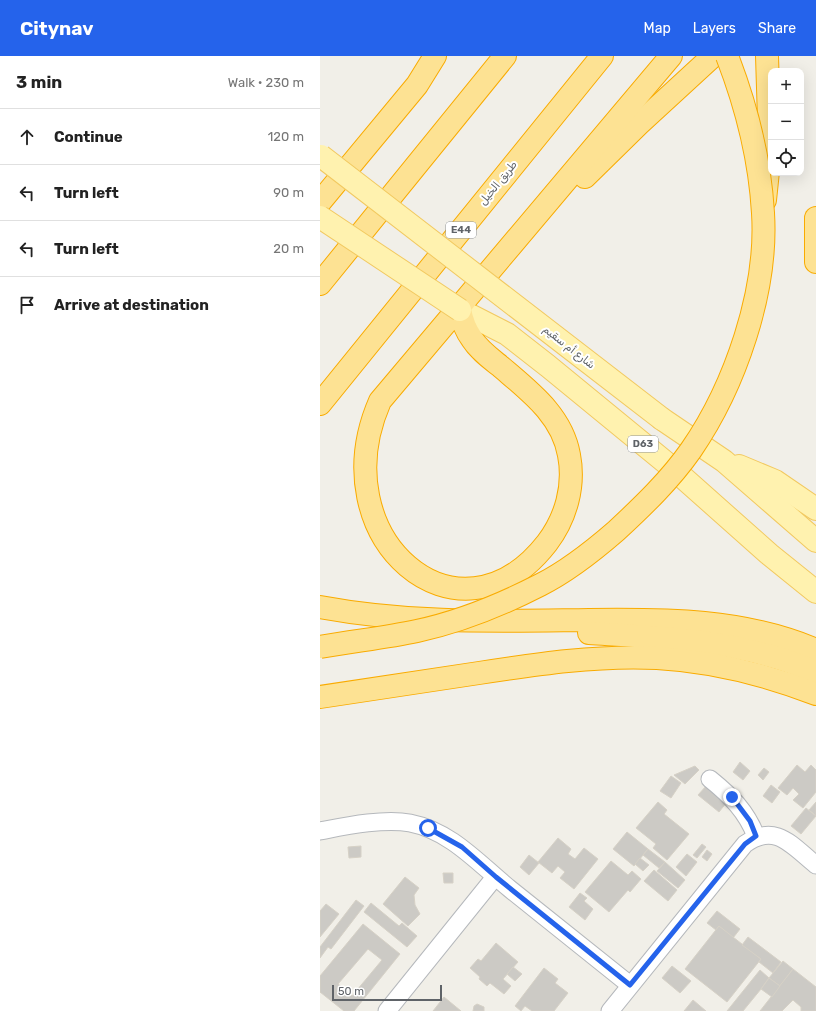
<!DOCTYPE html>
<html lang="en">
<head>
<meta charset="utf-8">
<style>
  :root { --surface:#fff; --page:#f2f2f2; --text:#222; --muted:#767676; --line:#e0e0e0; --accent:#2563eb }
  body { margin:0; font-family:Rubik,Vazirmatn,sans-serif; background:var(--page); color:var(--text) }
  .controls { position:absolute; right:12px; top:12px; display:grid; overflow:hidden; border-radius:8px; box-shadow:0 4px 16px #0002 }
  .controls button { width:36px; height:36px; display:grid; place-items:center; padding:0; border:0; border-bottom:1px solid var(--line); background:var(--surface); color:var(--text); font:20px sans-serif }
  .scale { position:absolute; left:12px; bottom:10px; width:110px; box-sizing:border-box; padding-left:4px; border:2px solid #5f6368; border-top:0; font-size:11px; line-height:14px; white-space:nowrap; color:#5f6368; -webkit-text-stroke:3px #fff; paint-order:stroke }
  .stop { position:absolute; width:12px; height:12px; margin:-9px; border:3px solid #2563eb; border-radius:50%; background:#fff }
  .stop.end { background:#2563eb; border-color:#fff; box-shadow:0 1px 4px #0008 }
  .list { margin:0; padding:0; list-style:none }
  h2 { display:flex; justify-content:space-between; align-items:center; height:52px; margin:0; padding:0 16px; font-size:17px }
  h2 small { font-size:13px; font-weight:400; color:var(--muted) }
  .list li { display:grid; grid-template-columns:26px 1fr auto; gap:12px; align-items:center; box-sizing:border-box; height:56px; padding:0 16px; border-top:1px solid var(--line) }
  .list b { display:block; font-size:15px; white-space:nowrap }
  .list em { font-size:13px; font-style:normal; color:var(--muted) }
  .icon { flex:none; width:22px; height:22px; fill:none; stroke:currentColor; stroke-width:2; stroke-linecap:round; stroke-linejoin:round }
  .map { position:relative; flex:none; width:496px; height:955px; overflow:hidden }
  header { display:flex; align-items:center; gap:24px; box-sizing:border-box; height:56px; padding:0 20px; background:var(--accent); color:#fff }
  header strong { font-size:19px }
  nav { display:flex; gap:22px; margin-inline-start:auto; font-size:14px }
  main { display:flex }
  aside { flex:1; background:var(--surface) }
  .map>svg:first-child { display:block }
  .building { fill:#cccac5; stroke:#d6d1c6; fill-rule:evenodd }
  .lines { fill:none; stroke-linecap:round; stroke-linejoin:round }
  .street-casing { stroke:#b5b8bc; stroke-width:19 }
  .primary-casing { stroke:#f2c960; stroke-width:24 }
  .highway-casing { stroke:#f9ab00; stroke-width:24 }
  .street { stroke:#fff; stroke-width:17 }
  .primary { stroke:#fff2af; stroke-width:22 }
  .highway { stroke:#fde293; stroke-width:22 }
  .primary-bridge-casing { stroke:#f2c960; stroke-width:24; stroke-linecap:butt }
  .highway-bridge-casing { stroke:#f9ab00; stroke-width:24; stroke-linecap:butt }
  .primary-bridge { stroke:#fff2af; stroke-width:22 }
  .highway-bridge { stroke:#fde293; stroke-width:22 }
  .route { stroke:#2563eb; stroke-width:5 }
  .labels { text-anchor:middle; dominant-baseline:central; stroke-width:4; stroke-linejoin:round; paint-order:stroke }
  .shield { fill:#fff; stroke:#8f9295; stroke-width:1 }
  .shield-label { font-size:10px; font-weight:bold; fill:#5f6368 }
  .street-label { font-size:11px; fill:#5f6368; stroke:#fff }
</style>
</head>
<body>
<header>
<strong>Citynav</strong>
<nav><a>Map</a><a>Layers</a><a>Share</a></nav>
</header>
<main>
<aside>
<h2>3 min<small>Walk · 230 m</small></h2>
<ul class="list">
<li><svg class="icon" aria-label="ahead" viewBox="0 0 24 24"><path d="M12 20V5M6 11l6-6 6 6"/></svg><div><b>Continue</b></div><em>120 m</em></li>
<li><svg class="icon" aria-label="left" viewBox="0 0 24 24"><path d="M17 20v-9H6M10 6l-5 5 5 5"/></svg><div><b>Turn left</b></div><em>90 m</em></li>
<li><svg class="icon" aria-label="left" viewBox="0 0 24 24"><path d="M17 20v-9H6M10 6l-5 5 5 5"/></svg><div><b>Turn left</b></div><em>20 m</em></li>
<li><svg class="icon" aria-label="arrive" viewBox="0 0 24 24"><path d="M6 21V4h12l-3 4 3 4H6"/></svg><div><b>Arrive at destination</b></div></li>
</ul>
</aside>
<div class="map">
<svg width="496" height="955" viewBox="0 0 496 955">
  <rect width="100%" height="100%" fill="#f1efe8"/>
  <g class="building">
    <path d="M420,706L430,715L423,724L413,716Z"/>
    <path d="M477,709L485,716L491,709L496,714V736L483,752L473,744L479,738L473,732L467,739L458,732Z"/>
    <path d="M375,710L379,714L365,728L354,719Z"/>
    <path d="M444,712L449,716L443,724L438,719Z"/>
    <path d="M351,720L361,727L351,742L340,735Z"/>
    <path d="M387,729L407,746L399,756L378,739Z"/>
    <path d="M451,729L460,736L452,747L443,740Z"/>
    <path d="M338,746L347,754L344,758L369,778L347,804L333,792L336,788L316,772Z"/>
    <path d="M496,746V760L489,754Z"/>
    <path d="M486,752L496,760L481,778L471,770Z"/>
    <path d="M307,776L328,793L314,810L293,793Z"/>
    <path d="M238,782L251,793L248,798L255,803L264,792L278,803L254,833L240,822L245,816L238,810L232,817L218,806Z"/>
    <path d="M382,788L386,791L377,802L373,799Z"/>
    <path d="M41,790V801L29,802L28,791Z"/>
    <path d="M328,793L345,806L339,812L323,799Z"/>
    <path d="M387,794L392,798L387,805L382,801Z"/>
    <path d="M367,798L377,806L366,820L356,811Z"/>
    <path d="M209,799L219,807L209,819L200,811Z"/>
    <path d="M320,802L329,809L323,815L315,808Z"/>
    <path d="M291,805L308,819L312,815L321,823L310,836L308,834L289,856L265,836Z"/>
    <path d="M345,806L365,824L358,832L337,815Z"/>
    <path d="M334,814L357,834L348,845L324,825Z"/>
    <path d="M123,817H133V827H124Z"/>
    <path d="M85,821L99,832L94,839L95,849L100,858L88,870L63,848Z"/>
    <path d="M260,837L267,842L264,845L273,853L265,864L249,851Z"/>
    <path d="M36,844L44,850L11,893L8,891L0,902V891Z"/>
    <path d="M51,847L79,870L82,867L97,880L87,891L44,856Z"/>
    <path d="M6,848L19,858L0,881V855Z"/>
    <path d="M397,855L420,873L413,882L399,870L396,874L387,867Z"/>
    <path d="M43,868L80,898L34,955H24L0,936V920ZM48,893L62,904L32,940L18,928Z"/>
    <path d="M399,870L441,903L407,946L365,913Z"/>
    <path d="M428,881L461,906L453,917L439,906L441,903L422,889Z"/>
    <path d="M176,887L198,906L183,923L191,930L184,938L170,927L167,930L159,923L160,921L150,912L158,903L161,905Z"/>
    <path d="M463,905L473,913L460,930L449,922Z"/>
    <path d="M352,910L371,925L360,937L342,922Z"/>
    <path d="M193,911L202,918L195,925L187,918Z"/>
    <path d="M224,912L238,923L235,927L248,937L234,955H212L205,950L201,955L195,950Z"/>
    <path d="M473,913L496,931V955H481V951L473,944L462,955H440Z"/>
    <path d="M440,914L449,922L441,933L423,955H407Z"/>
    <path d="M449,922L460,930L452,941L441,933Z"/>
    <path d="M124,941L141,955H113Z"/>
    <path d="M373,944L386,955H364Z"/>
    <path d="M157,948L164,951V955H153L154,950Z"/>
  </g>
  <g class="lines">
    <g class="street-casing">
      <g id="street">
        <path d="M390,723C411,740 426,755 436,780"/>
        <path d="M0,775C26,770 64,762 90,767C131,775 159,808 190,833C230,865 270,897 310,929"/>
        <path d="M67,955L175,821"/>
        <path d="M290,955L425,788C456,766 472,790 496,809"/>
      </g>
    </g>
    <g class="primary-casing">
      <g id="primary">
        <path d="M140,254L187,278L228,310L350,410L449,498L496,536"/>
        <path d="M342,363L404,405L496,485"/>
        <path d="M419,410L455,425L496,453"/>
      </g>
    </g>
    <g class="highway-casing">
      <g id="highway">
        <path d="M265,121L319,68L393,0"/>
        <path d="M445,144L450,96L447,0"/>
        <path d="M0,146L97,29L115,0"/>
        <path d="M496,162V206"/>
        <path d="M0,228L185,0"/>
        <path d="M140,254C142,264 146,275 152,283C159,294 170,302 180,310C209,335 242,359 249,399C255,430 246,462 227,487C138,601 0,482 60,345L351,0"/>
        <path d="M0,348L282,0"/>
        <path d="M0,551C91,568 177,565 269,564C346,563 424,563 496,594"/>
        <path d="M269,577C348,582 422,584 496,616"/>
        <path d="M0,641C53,633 106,625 159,617C218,608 277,599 337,602C392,605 444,618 496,638"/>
      </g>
    </g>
    <use href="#street" class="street"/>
    <use href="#primary" class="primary"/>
    <use href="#highway" class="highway"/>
    <g class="primary-bridge-casing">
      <g id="primary-bridge">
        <path d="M1,100L342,363"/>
        <path d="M0,161L140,254"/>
      </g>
    </g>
    <g class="highway-bridge-casing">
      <path id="highway-bridge" d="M0,591C32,585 65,582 97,575C139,566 181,549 220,529C248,515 273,495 296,475C323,450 350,424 371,394C415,330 448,235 443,157C440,105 426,49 407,0"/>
    </g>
    <use href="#primary-bridge" class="primary-bridge"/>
    <use href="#highway-bridge" class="highway-bridge"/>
  </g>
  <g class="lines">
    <path class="route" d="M108,772L142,791L176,821L310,929L425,788L436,780L430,765L412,741"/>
  </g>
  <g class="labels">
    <g class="shield">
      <rect x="126" y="166" width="30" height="16" rx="3"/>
      <rect x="308" y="380" width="30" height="16" rx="3"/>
    </g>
    <g class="shield-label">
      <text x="141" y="174">E44</text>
      <text x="323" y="388">D63</text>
    </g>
    <g class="street-label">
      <text transform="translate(178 127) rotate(-51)">طريق الخيل</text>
      <text transform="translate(249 291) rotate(38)">شارع أم سقيم</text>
    </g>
  </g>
</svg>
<div class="controls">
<button>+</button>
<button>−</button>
<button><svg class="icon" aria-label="locate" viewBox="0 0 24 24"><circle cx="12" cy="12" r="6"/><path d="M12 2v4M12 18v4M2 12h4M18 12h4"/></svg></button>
</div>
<div class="scale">50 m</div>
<div class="stop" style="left:108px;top:772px"></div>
<div class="stop end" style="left:412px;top:741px"></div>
</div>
</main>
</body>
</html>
